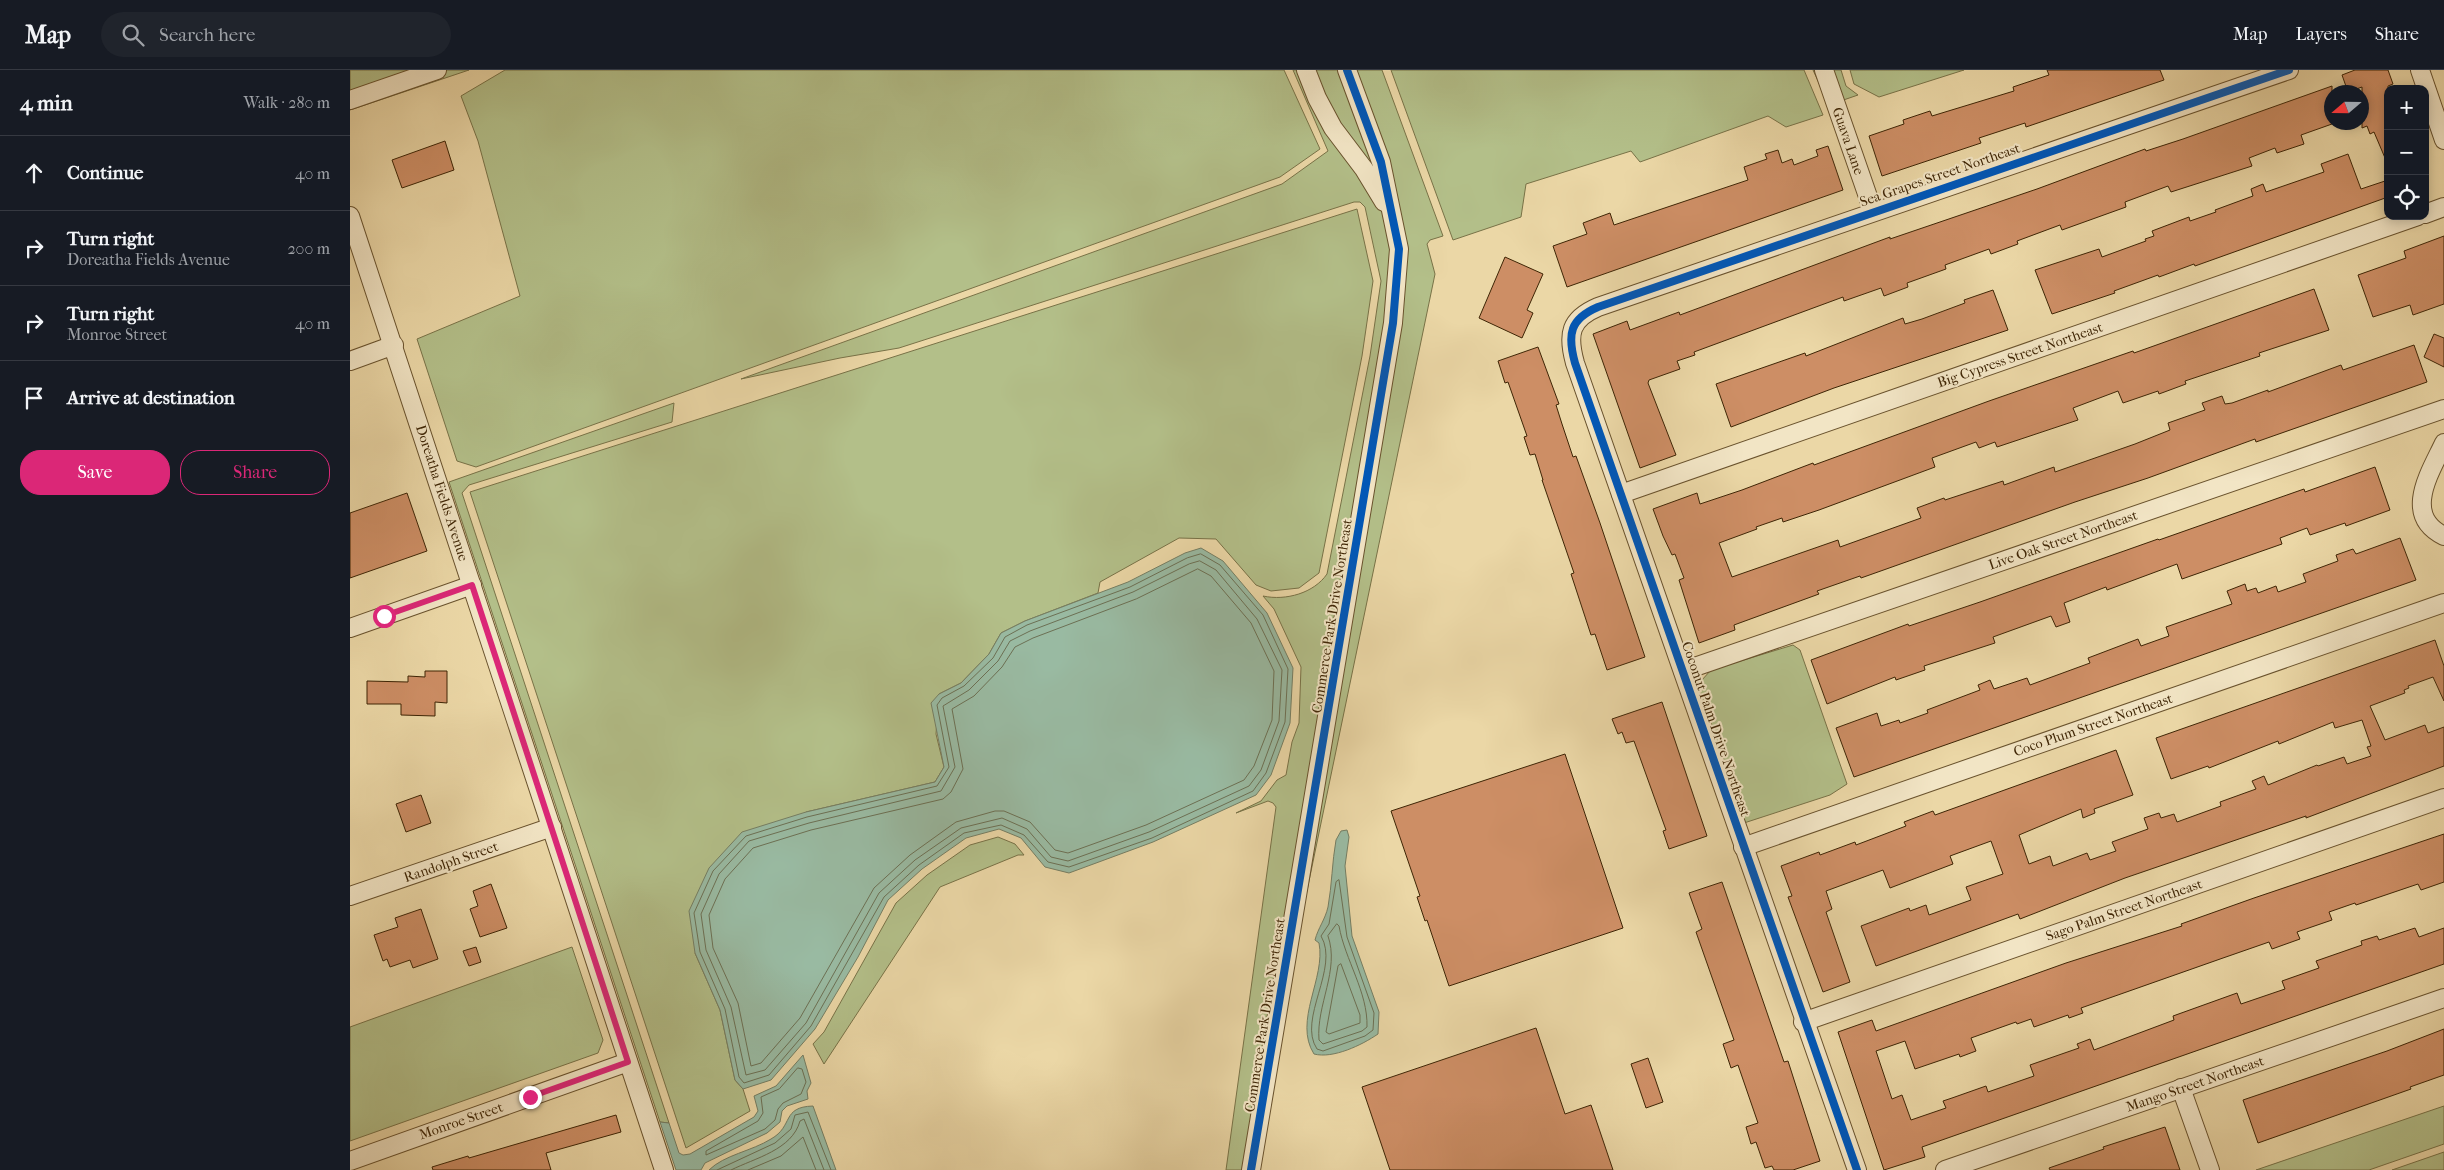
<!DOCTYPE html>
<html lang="en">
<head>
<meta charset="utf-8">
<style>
  :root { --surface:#171b24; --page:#20242c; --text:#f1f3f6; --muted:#9ea1a6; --line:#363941; --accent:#db2777 }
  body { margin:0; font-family:"IM FELL French Canon",serif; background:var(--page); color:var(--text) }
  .controls { position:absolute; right:15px; top:15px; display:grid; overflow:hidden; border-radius:10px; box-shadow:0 2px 12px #0003 }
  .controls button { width:45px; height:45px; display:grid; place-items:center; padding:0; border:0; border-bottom:1px solid var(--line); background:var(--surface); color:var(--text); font:25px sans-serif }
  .compass { position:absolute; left:1974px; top:15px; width:45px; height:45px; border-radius:50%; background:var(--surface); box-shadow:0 2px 12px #0003; rotate:250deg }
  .stop { position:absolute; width:15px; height:15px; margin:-11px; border:4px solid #db2777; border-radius:50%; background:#fff }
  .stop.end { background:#db2777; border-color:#fff; box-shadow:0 1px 5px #0008 }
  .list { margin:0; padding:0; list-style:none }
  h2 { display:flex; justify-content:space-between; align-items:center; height:65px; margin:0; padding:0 20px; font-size:21px }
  h2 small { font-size:16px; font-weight:400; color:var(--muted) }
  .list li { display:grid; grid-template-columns:32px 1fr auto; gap:15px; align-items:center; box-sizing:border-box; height:75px; padding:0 20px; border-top:1px solid var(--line) }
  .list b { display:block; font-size:19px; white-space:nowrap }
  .list p { margin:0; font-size:16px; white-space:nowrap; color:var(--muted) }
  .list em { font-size:16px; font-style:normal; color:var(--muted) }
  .actions { display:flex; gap:10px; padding:15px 20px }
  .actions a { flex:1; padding:11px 0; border:1px solid var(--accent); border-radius:20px; text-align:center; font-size:18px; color:var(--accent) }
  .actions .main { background:var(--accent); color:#fff }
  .icon { flex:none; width:28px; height:28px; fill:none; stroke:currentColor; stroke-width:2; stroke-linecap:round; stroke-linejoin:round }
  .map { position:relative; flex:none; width:2094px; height:1100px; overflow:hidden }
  header { display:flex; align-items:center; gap:30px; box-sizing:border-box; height:70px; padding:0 25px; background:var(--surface); border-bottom:1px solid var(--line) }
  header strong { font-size:24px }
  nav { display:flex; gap:28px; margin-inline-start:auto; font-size:18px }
  .search { width:350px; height:45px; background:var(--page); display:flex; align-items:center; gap:12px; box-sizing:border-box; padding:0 18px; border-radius:28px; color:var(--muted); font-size:19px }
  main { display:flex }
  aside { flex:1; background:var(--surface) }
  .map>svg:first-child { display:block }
  .green { fill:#b3bf89; stroke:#787247 }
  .water { fill:#99baa2; stroke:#757e63 }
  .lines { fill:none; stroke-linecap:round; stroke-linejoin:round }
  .shore { stroke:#6c7054; stroke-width:1 }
  .building { fill:#cd8e65; stroke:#3e2505 }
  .street-casing { stroke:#69522d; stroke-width:20 }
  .street { stroke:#f2e5c5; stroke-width:18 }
  .cycleway-casing { stroke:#f2e5c5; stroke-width:11 }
  .cycleway { stroke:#0057b8; stroke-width:8 }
  .route { stroke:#db2777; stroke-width:6 }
  .labels { text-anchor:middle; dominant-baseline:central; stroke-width:4; stroke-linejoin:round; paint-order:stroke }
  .street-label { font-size:14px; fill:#3e2505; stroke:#f2e5c5 }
</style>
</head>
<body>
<header>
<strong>Map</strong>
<div class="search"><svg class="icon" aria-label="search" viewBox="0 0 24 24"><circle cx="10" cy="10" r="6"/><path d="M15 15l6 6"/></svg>Search here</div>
<nav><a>Map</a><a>Layers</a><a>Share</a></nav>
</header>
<main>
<aside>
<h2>4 min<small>Walk · 280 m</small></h2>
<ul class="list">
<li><svg class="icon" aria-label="ahead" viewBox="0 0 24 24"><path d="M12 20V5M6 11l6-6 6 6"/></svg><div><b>Continue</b></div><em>40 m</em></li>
<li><svg class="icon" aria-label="right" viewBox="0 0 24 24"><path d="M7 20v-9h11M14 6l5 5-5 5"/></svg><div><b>Turn right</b><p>Doreatha Fields Avenue</p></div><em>200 m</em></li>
<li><svg class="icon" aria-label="right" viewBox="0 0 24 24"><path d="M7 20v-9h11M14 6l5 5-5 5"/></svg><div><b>Turn right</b><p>Monroe Street</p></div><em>40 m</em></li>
<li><svg class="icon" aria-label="arrive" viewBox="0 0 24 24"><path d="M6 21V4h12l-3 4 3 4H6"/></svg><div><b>Arrive at destination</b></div></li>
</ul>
<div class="actions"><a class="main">Save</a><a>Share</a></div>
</aside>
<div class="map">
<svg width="2094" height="1100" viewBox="0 0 2094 1100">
  <rect width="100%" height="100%" fill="#ebd7a6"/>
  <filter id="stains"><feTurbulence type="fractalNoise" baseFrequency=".004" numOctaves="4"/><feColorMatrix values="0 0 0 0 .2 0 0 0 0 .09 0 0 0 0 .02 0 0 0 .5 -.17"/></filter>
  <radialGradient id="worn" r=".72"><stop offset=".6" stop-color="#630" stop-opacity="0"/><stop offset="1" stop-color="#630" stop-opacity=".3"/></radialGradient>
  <g class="green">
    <path d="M0,0H119L0,40Z"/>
    <path d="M155,0H934L970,79L930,107L126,397L107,391L67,269L170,226L128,71L111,26Z"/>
    <path d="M943,0H1032L1093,166L1080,170L1077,174L1085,204L899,1100H876L926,737L923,733L918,731L886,743L911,731L927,710L936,705L942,672L949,653L951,597L924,539L913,526C936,531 964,523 977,504L1020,286L1031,211L1015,137L1010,132H1004L549,278L490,288L391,309L932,114L978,81Z"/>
    <path d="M1041,0H1454L1473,45L1436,57L1418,46L1290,92L1281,81L1176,114L1171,147L1103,170Z"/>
    <path d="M1463,0H1491L1496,16L1508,25L1479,35Z"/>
    <path d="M1500,0H1614L1529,27L1504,14Z"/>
    <path d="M1007,139L1023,211L1012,286L969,503L949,518L921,521L906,515L866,469L829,468L750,512L748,523L675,551L651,563L639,584L611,613L589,624L586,664L594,697L585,712L456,742L345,883L370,940L385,1010L393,1019L400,1041L336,1078L120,422Z"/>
    <path d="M324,333L322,352L119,415L112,423L319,1053L310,1052L99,412Z"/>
    <path d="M1443,575L1450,580L1497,714L1480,725L1394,753L1347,623L1351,611L1361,600Z"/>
    <path d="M648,767L665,774L674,785H668L590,817L474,994L463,974L474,962L546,833L577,805L620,775Z"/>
    <path d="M222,877L253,970L248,983L0,1071V957Z"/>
    <path d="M2094,1036V1074L2019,1100H1906Z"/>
    <path d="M2094,1082V1100H2042Z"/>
  </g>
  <g class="water">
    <path d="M851,478L873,491L917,543L943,598L940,653L921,705L906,725L803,772L719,803L695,797L671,768L649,759L616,768L572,799L538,830L508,887L465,959L421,1010L393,1019L385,1010L370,940L345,883L339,841L359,798L392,762L456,742L585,712L594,697L581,633L589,624L611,613L639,584L651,563L675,551L778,512L835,483Z"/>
    <path d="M997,760L999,767L995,796L1002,866L1029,942L1028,964C1012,975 983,989 964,984C943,951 976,908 969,873L965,870C968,858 975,850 978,837C982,815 982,792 986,770L991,761Z"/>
    <path d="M453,985L461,1013L457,1021L458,1029L437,1036L432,1041L430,1052L417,1063L355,1093L351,1100H326L310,1052L319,1053L329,1083L333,1085L340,1084L404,1047L408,1041L404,1026L426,1016Z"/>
    <path d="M463,1036L486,1100H359C374,1085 402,1081 421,1069C444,1056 431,1037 463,1036Z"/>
  </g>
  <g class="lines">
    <g class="shore">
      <path d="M851,484L870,495L913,545L938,599L935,652L916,703L903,721L802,768L719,797L698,792L674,765L651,755L614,763L569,795L534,827L461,956L419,1005L394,1013L389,1007L375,939L350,882L344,843L363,801L396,766L457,747L587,716L599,697L587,635L592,628L614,616L643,588L655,567L677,555L780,517L837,488Z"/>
      <path d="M850,491L866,500L907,549L932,600L929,651L911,700L899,716L799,762L718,791L701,787L677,759L652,748L611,758L565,790L529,823L456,953L415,1000L396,1005L381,937L356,880L351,844L369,804L399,771L459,753L591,721L605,697L593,636L619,620L648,591L660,571L680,561L783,522L839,494Z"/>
      <path d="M848,499L861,506L901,553L924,601L922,650L904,696L894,710L796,755L718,783L705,780L680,752L654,741H645L606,752L560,785L524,818L450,948L411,993L401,996L388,933L363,878L359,845L375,809L403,778L461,760L593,729L601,722L613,699L602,639L624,626L652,597L665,577L683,568L786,529Z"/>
      <path d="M989,810L997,867L1024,943L1023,960L1015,966L973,981L967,979C947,949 990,898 971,866L979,854L986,812Z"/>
      <path d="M987,854L989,856C995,890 1018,922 1017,957L1012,961L973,974L969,970C966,935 990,900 978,866Z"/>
      <path d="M991,894L1010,945V953L979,964L976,962L988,896Z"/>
      <path d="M448,998L452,999L456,1012L451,1024L433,1033L428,1039L425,1050L415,1059L356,1085V1081L408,1051L413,1043L411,1027L429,1019Z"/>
      <path d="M367,1100L425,1073L441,1059L445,1045L458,1042L481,1100"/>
      <path d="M381,1100C405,1088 442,1080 450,1051L454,1049L474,1100"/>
      <path d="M398,1100L431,1086L453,1067L466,1100"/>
    </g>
  </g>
  <g class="building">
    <path d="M1697,0H1810L1814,10L1676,57L1675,53L1629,68L1631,73L1532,106L1519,66L1554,54L1553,50L1580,41L1582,46L1664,21L1663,17L1699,5Z"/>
    <path d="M2005,0H2038L2043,14L2038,16V95L2024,62L2020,64L2017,56L2012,58V17L1998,22L1992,5Z"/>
    <path d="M1982,16V54L1951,65L1954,74L1927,83L1925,78L1899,88L1902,96L1821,122L1818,116L1775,132L1776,137L1712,160L1710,155L1667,171L1668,174L1641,184L1639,179L1595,195L1596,199L1557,213L1558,217L1534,226L1531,218L1494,231L1493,227L1344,282L1345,285L1327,291L1330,299L1299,310L1298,313L1326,385L1290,398L1243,264L1277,251L1280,260L1329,242L1330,245L1540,167V169L1687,119L1795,79L1796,81L1833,69Z"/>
    <path d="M95,71L104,100L52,118L42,90Z"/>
    <path d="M1478,76L1493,120L1217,217L1203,176L1237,164L1233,153L1260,143L1264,155L1398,110L1394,97L1417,89L1415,84L1428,80L1432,93L1442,89L1444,95L1468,86L1466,80Z"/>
    <path d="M1998,84L2011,119L2038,110V127L1845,196L1844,194L1809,207L1808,205L1764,221L1765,223L1702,244L1685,200L1749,179L1752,187L1796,171L1795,169L1804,166L1802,161L1839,147L1840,151L1866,142L1865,140L1903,126L1901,119L1913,114L1916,122L1974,102L1971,94Z"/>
    <path d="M2094,166V234L2063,245L2060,235L2023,247L2008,205L2056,188L2054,181Z"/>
    <path d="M1155,187L1193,204L1177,240L1183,243L1172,268L1129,248Z"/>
    <path d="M1964,219L1979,260L1909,283L1910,286L1835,311L1836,314L1809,324L1808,321L1773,333L1768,321L1723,338L1728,350L1647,377L1645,372L1629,378L1626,372L1582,388L1585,397L1469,440L1433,452L1432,448L1406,457L1407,459L1369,473L1382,507L1488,470L1490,477L1571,448L1567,438L1594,428L1595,430L1653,411L1654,415L1704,397L1705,402L1785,374L1820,360L1818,353L1855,340L1852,333L1872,326L1875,334L1882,333L1918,320V322L1991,295L1993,300L2064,275L2077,312L1906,372L1905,369L1798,408L1725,432L1511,508L1510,506L1467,521L1469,524L1384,555L1385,560L1349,573L1329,510L1334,508L1325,484L1322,485L1313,466L1303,439L1347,423L1350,434L1392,420L1463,393L1464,395L1639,331L1783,281L1784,283Z"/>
    <path d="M1643,220L1658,260L1484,318L1381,357L1366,314L1455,283L1456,286L1553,248L1555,254L1572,249L1615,233L1614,230Z"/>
    <path d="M2084,264L2094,268V297L2074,287Z"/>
    <path d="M1188,277L1209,334L1206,335L1212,354L1223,387L1226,386L1250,453L1295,587L1257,600L1245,564L1241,565L1221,504L1224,503L1192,410H1193L1185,384L1180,385L1174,367L1177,366L1158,312L1155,313L1148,291Z"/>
    <path d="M2025,397L2040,440L1996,456L1995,453L1960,465L1957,458L1930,468L1932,474L1832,509L1827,494L1757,520L1756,517L1714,533L1720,552L1706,557L1701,546L1643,567L1645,573L1574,596L1575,600L1546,610L1545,607L1477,634L1461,590L1558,554L1559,556L1630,532L1808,469L1809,470L1954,419L1955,422Z"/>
    <path d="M57,423L77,481L0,508V443Z"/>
    <path d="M2050,468L2066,510L1504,707L1486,658L1527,643L1531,656L1549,650L1550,653L1578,643L1577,640L1630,620L1628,615L1640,610L1644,619L1677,608L1680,615L1740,593L1738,588L1788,569L1791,576L1819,566L1816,557L1882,534L1877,521L1895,514L1897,521L1906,518L1908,523L1926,516L1928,522L1956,512L1953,504L1988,491L1986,485L2003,479L2006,484Z"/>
    <path d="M2085,570L2094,596V631L2083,607L2058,616L2059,618L2054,620L2055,623L2020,636L2035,670L2075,655L2078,663L2094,657V696L1956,748V746L1775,808L1670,849L1668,844L1526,896L1511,856L1559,838L1560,841L1576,835L1579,845L1621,830L1616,817L1653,804L1641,771L1600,786L1603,794L1540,818L1533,800L1476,821L1482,839L1476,842L1500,912L1473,922L1438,827L1442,826L1431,796L1469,782L1470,785L1505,772L1506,775L1556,756L1554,752L1583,741L1585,745L1766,680L1783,725L1744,739L1745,743L1733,748L1731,739L1669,765L1679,794L1700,786L1703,796L1737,783L1740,790L1766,781L1762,772L1798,759L1794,748L1809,743L1811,748L1824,744L1827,752L1871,736L1870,732L1906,719L1902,711L1914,706L1918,715L1967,695L1968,696L1994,687L1997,694L2021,686L2017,677L2021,676L2012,650L1985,658L1983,652L1929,674L1928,671L1859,698L1858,696L1821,709L1806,668Z"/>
    <path d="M75,601H97V633L85,632V646L51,645V634H17V611L58,612V606L75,607Z"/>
    <path d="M1312,632L1357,766L1319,779L1313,761L1316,760L1284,671L1276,673L1272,662L1268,664L1262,649Z"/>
    <path d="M1215,684L1273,858L1099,916L1077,850L1075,851L1067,827L1070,826L1041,741Z"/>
    <path d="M71,725L81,753L56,762L46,734Z"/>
    <path d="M2094,764V812L2071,820L2068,814L2006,835L2005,833L1979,842L1982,850L1947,862L1950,869L1922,879L1919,872L1873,888L1731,938L1733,943L1719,948L1718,945L1684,957L1681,949L1667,954L1666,952L1621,968L1626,981L1610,987L1609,984L1565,999L1555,971L1526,981L1542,1029L1552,1025L1561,1050L1596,1038L1593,1031L1602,1028L1636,1016L1638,1022L1684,1006L1680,995L1729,978L1727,974L1740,969L1744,980L1824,950L1823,946L1887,923L1891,934L1935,919L1932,911L1969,898L1966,891L2012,875L2011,871L2027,866L2029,870L2065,858L2069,867L2094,858V894L1572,1077L1575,1087L1534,1100L1488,962L1522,950L1526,961L1716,893L1832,856L1831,854L1904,828Z"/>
    <path d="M1372,812L1434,992L1438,991L1470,1091L1443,1100H1424L1422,1096L1415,1098L1406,1072L1401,1074L1396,1057L1408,1053L1388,995L1381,998L1373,974L1384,970L1346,862L1352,859L1339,823Z"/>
    <path d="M141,814L157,858L130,867L120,839L128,836L123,821Z"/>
    <path d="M71,839L88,889L63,898L60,890L40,897L37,889L33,891L24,865L48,857L45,848Z"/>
    <path d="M126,877L131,892L119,896L113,881Z"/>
    <path d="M1186,958L1215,1044L1241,1035L1263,1100H1040L1012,1017Z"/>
    <path d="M2094,959V1005L2060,1017L2061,1019L1908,1073L1893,1030L2037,981Z"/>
    <path d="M1298,988L1313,1032L1296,1038L1281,994Z"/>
    <path d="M266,1045L271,1062L196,1083L201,1100H83L82,1097L118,1086L119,1088Z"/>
    <path d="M1815,1057L1830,1100H1700L1699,1098L1754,1079L1753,1077Z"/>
  </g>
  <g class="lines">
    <g class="street-casing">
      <g id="street">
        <path d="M956,0L967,28L983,58L1014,99L1034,132"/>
        <path d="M1474,0L1523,141"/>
        <path d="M2070,0L2094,70"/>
        <path d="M0,30L87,0"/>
        <path d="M2075,144L2094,137"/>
        <path d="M0,146L314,1100"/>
        <path d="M0,291L44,275"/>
        <path d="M2094,373C2080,403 2052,445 2094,466"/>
        <path d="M1271,424L2068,146"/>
        <path d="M0,558L122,515"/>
        <path d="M1333,601L2094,339"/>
        <path d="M1393,777L2094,533"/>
        <path d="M0,826L202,757"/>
        <path d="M1453,952L2094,728"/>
        <path d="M1831,1018L1860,1100"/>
        <path d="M0,1091L278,992"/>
        <path d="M901,1100L1043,253L1049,179L1031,92L997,0"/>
        <path d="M1507,1100L1225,293C1217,264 1220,249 1248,237L1939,0"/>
        <path d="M1595,1100L2094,928"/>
      </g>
    </g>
    <use href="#street" class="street"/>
    <g class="cycleway-casing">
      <g id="cycleway">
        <path d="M901,1100L1043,253L1049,179L1031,92L997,0"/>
        <path d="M1507,1100L1225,293C1217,264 1220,249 1248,237L1939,0"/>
      </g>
    </g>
    <use href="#cycleway" class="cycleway"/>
  </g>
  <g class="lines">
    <path class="route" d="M34,546L122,515L278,992L180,1027"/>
  </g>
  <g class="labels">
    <g class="street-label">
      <text transform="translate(1498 71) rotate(71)">Guava Lane</text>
      <text transform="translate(1590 105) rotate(-19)">Sea Grapes Street Northeast</text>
      <text transform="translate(1670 285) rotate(-19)">Big Cypress Street Northeast</text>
      <text transform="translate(92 423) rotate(72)">Doreatha Fields Avenue</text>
      <text transform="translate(1713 470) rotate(-19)">Live Oak Street Northeast</text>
      <text transform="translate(982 546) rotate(-81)">Commerce Park Drive Northeast</text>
      <text transform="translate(1743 655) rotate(-19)">Coco Plum Street Northeast</text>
      <text transform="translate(1366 659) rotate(71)">Coconut Palm Drive Northeast</text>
      <text transform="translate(101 792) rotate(-19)">Randolph Street</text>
      <text transform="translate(1774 840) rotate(-19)">Sago Palm Street Northeast</text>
      <text transform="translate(915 945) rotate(-81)">Commerce Park Drive Northeast</text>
      <text transform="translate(1845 1014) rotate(-19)">Mango Street Northeast</text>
      <text transform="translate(111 1051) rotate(-19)">Monroe Street</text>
    </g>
  </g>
  <rect width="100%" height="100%" filter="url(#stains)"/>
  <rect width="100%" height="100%" fill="url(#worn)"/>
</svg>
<div class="controls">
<button>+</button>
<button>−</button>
<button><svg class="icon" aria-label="locate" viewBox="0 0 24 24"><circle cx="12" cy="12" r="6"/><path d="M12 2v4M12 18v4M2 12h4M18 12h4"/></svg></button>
</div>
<svg class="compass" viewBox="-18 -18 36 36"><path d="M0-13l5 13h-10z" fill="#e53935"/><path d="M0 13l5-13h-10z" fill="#9ea1a6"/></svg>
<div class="stop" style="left:34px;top:546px"></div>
<div class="stop end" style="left:180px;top:1027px"></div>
</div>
</main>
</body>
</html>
